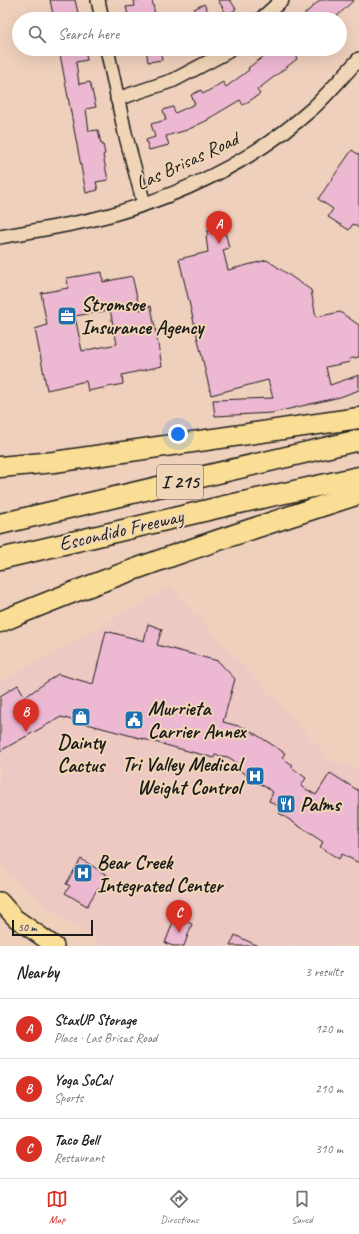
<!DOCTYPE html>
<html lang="en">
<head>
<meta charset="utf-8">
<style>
  :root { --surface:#fff; --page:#f2f2f2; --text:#202124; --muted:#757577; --line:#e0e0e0; --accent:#d93025 }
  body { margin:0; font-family:Caveat,sans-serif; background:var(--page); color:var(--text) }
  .scale { position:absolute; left:12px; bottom:10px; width:81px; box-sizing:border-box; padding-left:4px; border:2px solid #1c1c1c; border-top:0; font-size:11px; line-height:14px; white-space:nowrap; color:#1c1c1c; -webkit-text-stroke:3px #f0d6b7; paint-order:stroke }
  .you { position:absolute; left:178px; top:434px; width:14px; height:14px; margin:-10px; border:3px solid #fff; border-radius:50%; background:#1a73e8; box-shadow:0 0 0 6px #1a73e833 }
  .badge { display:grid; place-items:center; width:26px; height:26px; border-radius:50%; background:var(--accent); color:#fff; font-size:13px; font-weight:700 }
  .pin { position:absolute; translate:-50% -33px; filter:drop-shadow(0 1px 2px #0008) }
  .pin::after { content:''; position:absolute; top:21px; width:14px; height:12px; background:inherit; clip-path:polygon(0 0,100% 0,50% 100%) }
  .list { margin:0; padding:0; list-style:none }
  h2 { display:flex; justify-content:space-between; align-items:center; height:52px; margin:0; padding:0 16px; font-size:17px }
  h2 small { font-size:13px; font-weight:400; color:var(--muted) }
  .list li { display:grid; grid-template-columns:26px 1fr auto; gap:12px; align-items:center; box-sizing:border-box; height:60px; padding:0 16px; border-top:1px solid var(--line) }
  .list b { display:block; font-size:15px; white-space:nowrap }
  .list p { margin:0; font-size:13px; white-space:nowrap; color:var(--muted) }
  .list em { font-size:13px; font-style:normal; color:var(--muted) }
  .icon { flex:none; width:22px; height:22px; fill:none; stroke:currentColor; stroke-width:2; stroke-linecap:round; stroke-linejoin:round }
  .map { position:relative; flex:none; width:359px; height:946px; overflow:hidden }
  .search { position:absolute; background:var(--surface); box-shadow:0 4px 16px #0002; left:12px; right:12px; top:12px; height:44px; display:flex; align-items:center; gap:10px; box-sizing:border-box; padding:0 14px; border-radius:22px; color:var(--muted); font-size:15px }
  .sheet { height:232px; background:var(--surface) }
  nav { display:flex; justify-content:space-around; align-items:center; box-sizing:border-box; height:56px; border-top:1px solid var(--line); background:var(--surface); font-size:11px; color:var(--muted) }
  nav a { display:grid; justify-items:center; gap:2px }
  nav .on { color:var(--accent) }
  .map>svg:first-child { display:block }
  .built { fill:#eec9c3 }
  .building { fill:#edb8d2; stroke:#1c1c1c; fill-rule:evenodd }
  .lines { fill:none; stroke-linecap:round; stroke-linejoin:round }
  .minor-casing { stroke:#1c1c1c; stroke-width:16 }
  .major-casing { stroke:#1c1c1c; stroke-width:20 }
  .highway-casing { stroke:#1c1c1c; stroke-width:23 }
  .minor { stroke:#f0d6b7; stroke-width:13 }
  .major { stroke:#fbde96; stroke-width:17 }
  .highway { stroke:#fbde96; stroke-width:20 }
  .labels { text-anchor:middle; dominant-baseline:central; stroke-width:4; stroke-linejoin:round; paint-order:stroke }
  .shield { fill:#f0d6b7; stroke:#5c544a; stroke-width:1 }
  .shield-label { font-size:19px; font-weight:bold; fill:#1c1c1c }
  .street-label { font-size:20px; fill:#1c1c1c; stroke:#f0d6b7 }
  .poi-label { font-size:20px; font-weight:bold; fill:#1c1c1c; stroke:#f0d6b7; text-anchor:start }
</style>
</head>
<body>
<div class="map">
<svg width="359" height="946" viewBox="0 0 359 946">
  <rect width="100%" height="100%" fill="#efd0bc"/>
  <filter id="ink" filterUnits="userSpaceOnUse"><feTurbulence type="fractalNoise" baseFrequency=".025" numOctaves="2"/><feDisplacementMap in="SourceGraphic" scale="8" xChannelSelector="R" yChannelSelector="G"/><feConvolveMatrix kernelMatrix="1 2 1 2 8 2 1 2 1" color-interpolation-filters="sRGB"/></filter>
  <g filter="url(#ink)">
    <path class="built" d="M170,587L332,761L359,770V946H104L49,909L7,872L0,862V682Z"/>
    <g class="building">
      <path d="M50,0H75L78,13L66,15V19H54Z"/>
      <path d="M134,0H152L156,19H129L126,7L135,6Z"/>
      <path d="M218,0H230L236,9L227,15Z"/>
      <path d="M320,0H354L334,19H299Z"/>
      <path d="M204,4L212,19H200L194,9Z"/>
      <path d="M59,49H85L87,60L76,62L79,84L90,82L96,107L86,109L89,131L98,130L101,144H103L105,154L103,155L108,180L96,182L98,190L86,193Z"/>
      <path d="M146,49H160L162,60L148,62Z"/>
      <path d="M263,49H304L296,57L297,59L257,90L260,94L243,105L240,100L208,119V120L187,130L166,136L169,145L149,150L146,140L155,137L151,124L166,120L163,110L173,107L175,113L195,104L191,95L201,90L203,94L223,82L226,87L249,70L248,68L267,54Z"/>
      <path d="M352,150L359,155V228L353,224L349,230L328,217L333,209L318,199Z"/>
      <path d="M218,228L220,233L224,232L225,235H226L229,248L223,250L228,270L267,260L311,290L316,317L340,312L359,325V357L349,359L350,362L326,367L330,385L359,375V390L340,397L272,413L215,416L213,400L273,398L268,380L211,395L179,259L208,252L206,236L208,235L207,231Z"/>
      <path d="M102,272L103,282L132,276L140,310L151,306L162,366L122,375L123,384L88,391L86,381L47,390L35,329L47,325L41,293L68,288L67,278ZM110,310L117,344L82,351L75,316Z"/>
      <path d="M148,624L162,629L157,645L218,661L235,679L223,722L246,728L285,753L282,758L293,765L291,767L306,778L301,786L316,795L330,773L359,791V863L342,854L339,859L320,847L323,842L279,813L282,808L269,801L273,792L234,767L236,762L228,757L215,755L214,758L61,717L0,751V696L18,685L25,697L58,674L93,684L106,631L144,641Z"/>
      <path d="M81,859L110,877L102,890L98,888L87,906L65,893L70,886L66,884Z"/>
      <path d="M175,917L192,924L184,946H173L165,943Z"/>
      <path d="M235,935L258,946H230Z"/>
    </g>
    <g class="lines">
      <g class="minor-casing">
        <g id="minor">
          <path d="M98,0L102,19"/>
          <path d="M261,19L282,0"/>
          <path d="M107,49L125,133L144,204"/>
          <path d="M117,99L174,80L227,52L230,49"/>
          <path d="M0,237C37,230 74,225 110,215C184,194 256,159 313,108C329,93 344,75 359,59"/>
        </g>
      </g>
      <g class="major-casing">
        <path id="major" d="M0,901L15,918L55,946"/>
      </g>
      <g class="highway-casing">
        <g id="highway">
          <path d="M0,467L54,462L359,418"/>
          <path d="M0,524L359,440"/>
          <path d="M0,559L225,506L359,477"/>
          <path d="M0,622C117,572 238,533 359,494"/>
        </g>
      </g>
      <use href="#minor" class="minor"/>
      <use href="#major" class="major"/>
      <use href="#highway" class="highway"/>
    </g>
  </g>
  <defs>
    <g id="office-square" transform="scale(1)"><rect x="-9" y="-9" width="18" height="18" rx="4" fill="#1f6fb2" stroke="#f0d6b7"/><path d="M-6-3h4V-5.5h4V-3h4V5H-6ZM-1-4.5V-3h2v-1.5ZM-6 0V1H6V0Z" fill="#fff"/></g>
    <g id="shop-square" transform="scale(1)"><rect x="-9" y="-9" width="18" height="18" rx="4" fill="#1f6fb2" stroke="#f0d6b7"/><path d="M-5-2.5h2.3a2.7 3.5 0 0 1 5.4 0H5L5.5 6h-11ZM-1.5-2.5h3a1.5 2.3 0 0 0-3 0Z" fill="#fff"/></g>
    <g id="civic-square" transform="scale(1)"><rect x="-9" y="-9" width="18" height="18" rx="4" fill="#1f6fb2" stroke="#f0d6b7"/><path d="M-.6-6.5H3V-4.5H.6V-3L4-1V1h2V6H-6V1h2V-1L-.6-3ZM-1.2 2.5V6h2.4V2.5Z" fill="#fff"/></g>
    <g id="hospital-square" transform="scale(1)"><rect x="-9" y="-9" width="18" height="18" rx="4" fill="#1f6fb2" stroke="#f0d6b7"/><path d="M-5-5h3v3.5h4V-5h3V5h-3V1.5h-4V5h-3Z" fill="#fff"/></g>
    <g id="restaurant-square" transform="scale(1)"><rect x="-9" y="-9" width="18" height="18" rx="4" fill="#1f6fb2" stroke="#f0d6b7"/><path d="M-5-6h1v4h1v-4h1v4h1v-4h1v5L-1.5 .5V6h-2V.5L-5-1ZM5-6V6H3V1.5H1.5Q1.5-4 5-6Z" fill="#fff"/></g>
  </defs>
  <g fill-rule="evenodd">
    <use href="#office-square" x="67" y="316"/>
    <use href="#shop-square" x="81" y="717"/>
    <use href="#civic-square" x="134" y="720"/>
    <use href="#hospital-square" x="255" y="776"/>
    <use href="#restaurant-square" x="286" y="804"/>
    <use href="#hospital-square" x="83" y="873"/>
  </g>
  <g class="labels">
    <rect class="shield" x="157" y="465" width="46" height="34" rx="3"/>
    <g class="shield-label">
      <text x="180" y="482">I 215</text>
    </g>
    <g class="street-label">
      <text transform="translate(187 161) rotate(-25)">Las Brisas Road</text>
      <text transform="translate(121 530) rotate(-13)">Escondido Freeway</text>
    </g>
    <g class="poi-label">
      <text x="81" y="304">Stromsoe<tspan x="81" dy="23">Insurance Agency</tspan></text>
      <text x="148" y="708">Murrieta<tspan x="148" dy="23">Carrier Annex</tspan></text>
      <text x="81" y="742" text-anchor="middle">Dainty<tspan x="81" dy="23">Cactus</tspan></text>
      <text x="241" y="764" text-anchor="end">Tri Valley Medical<tspan x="241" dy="23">Weight Control</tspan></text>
      <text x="300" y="804">Palms</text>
      <text x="97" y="862">Bear Creek<tspan x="97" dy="23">Integrated Center</tspan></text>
    </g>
  </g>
</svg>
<div class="scale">50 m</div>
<div class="you"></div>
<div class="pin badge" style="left:219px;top:244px">A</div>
<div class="pin badge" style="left:26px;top:732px">B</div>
<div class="pin badge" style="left:179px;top:933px">C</div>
<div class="search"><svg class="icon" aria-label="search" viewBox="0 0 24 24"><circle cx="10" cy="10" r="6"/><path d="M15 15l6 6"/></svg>Search here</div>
</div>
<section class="sheet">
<h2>Nearby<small>3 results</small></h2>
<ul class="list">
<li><span class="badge">A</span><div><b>StaxUP Storage</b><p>Place · Las Brisas Road</p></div><em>120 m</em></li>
<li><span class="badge">B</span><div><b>Yoga SoCal</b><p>Sports</p></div><em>210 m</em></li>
<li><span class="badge">C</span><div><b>Taco Bell</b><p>Restaurant</p></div><em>310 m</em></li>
</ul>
</section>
<nav>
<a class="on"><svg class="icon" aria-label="map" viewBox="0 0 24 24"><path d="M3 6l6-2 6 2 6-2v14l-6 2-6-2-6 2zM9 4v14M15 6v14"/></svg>Map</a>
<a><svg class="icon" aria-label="directions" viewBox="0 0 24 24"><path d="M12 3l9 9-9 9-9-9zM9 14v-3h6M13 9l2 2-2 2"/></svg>Directions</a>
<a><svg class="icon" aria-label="saved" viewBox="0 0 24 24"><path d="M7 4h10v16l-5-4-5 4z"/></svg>Saved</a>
</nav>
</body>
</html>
